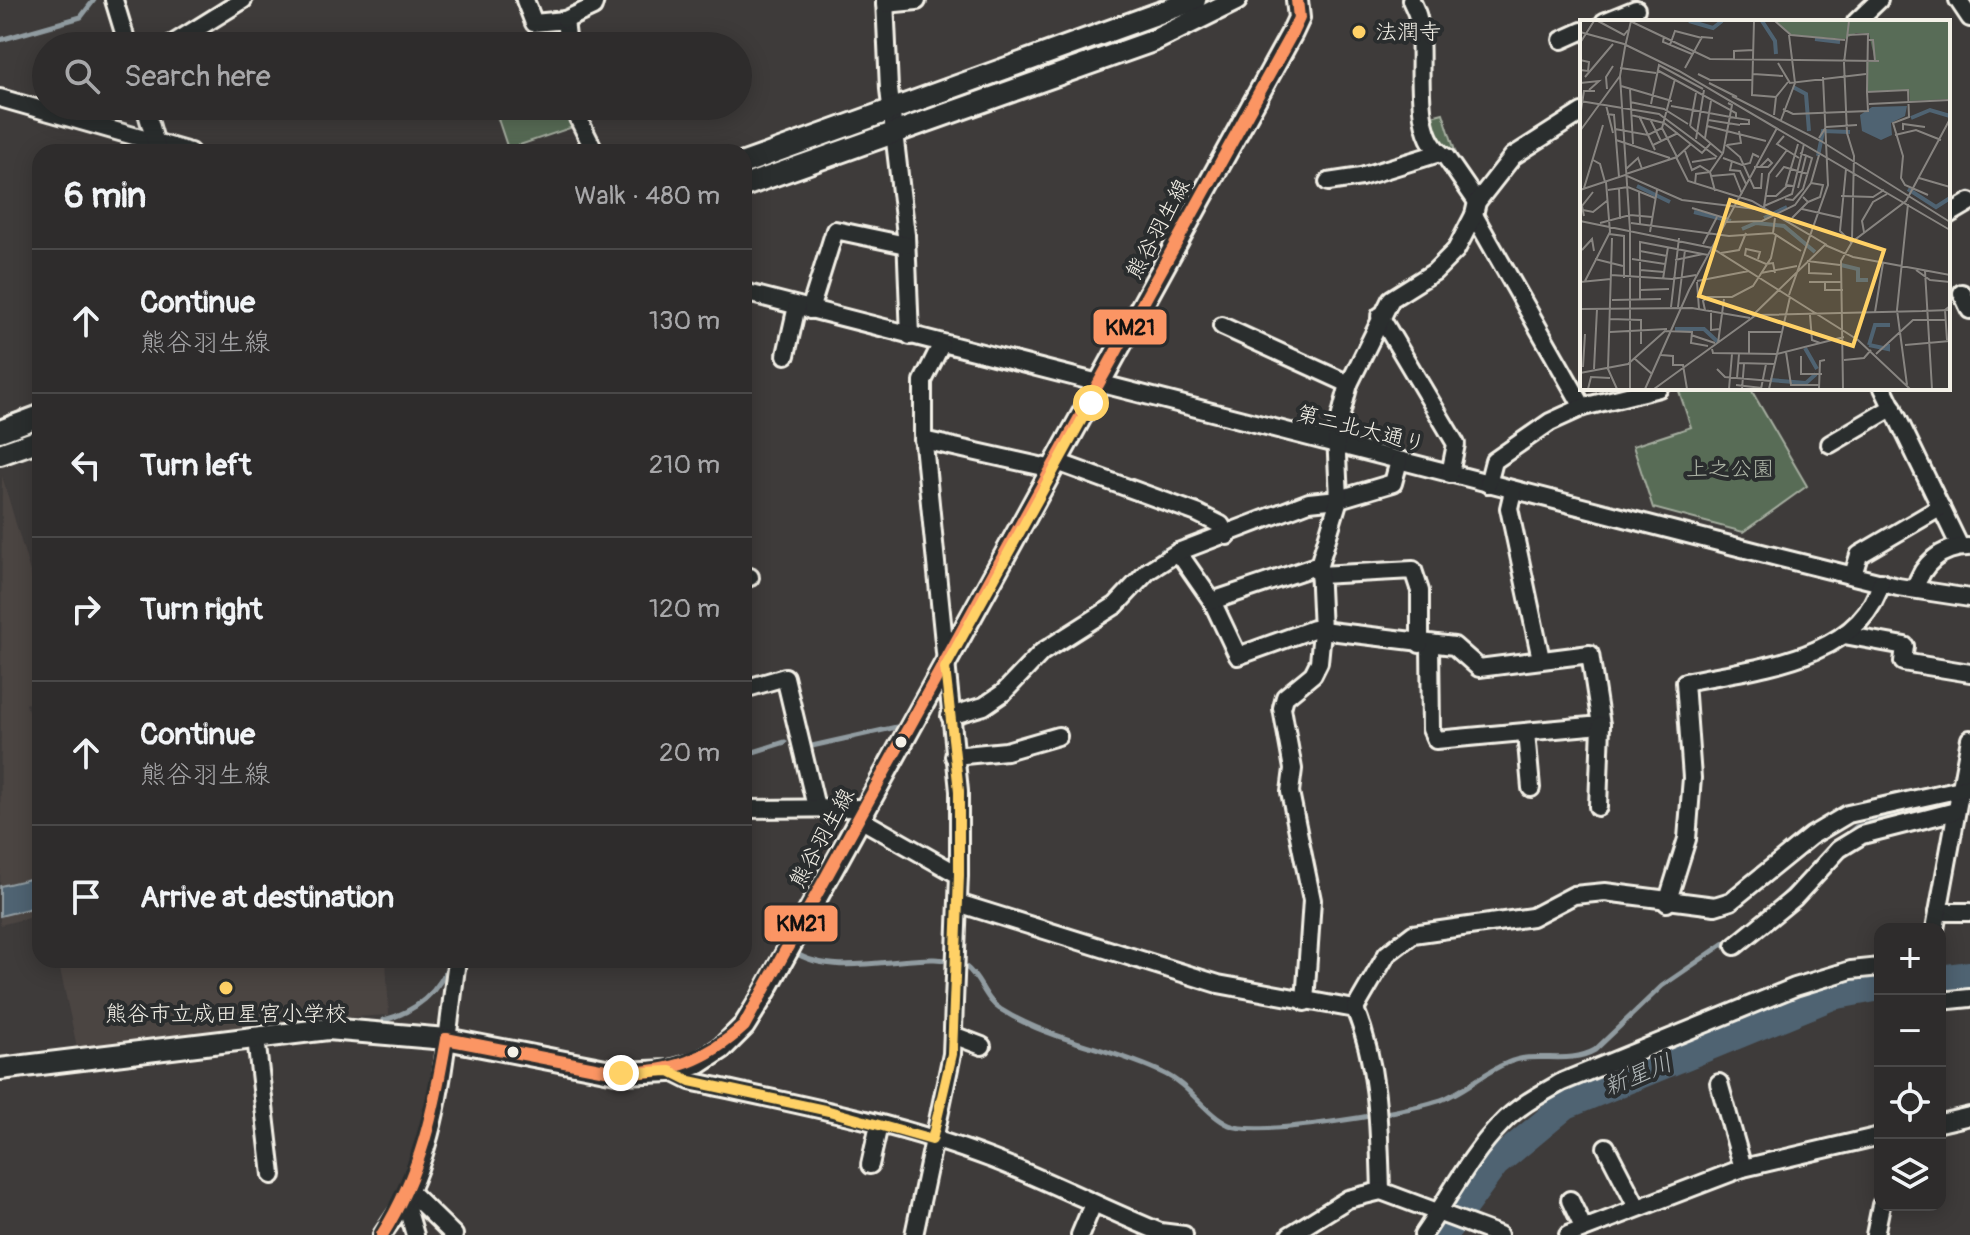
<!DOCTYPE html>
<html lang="en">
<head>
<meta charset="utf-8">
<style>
  :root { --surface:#2e2c2c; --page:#3a3838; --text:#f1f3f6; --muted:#a7a7a9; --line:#494848 }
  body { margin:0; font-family:Pangolin,"Klee One",sans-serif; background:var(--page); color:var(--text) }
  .controls { position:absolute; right:24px; bottom:24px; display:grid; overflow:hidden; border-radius:16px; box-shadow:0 4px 20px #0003 }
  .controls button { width:72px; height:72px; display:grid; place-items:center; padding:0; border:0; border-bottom:2px solid var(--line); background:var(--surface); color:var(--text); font:40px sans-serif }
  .stop { position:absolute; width:24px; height:24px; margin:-18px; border:6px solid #ffd166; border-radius:50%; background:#fff }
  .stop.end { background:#ffd166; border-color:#fff; box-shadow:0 2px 8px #0008 }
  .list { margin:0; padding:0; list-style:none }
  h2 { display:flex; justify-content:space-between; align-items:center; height:104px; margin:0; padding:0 32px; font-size:34px }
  h2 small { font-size:26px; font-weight:400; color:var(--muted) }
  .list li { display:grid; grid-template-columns:52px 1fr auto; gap:24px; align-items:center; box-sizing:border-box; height:144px; padding:0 32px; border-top:2px solid var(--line) }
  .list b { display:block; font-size:30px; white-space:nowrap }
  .list p { margin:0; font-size:26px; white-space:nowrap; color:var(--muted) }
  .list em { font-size:26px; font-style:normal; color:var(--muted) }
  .icon { flex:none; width:44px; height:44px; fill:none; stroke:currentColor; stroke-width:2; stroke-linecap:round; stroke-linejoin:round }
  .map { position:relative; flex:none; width:1970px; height:1235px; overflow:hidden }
  .search { position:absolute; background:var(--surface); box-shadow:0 4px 20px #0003; left:32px; top:32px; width:720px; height:88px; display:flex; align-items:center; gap:20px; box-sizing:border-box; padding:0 28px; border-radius:44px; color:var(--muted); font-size:30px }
  .panel { position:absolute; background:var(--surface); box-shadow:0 4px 20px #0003; left:32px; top:144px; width:720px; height:824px; border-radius:24px }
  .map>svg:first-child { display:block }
  .built { fill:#4c4543 }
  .green { fill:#586c57; stroke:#a6aea0; stroke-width:2 }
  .water { fill:#4f6372; stroke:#919ca1; stroke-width:2 }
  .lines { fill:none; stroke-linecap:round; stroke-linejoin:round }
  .stream { stroke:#919ca1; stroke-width:5 }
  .river { stroke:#4f6372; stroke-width:28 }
  .minor-casing { stroke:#f4f1e8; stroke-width:22 }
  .major-casing { stroke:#f4f1e8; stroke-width:26 }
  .minor { stroke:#2a2d2e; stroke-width:16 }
  .major { stroke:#2a2d2e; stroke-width:20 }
  .bus-1-casing { stroke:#2a2d2e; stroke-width:18 }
  .bus-1 { stroke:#fb9564; stroke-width:12 }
  .route { stroke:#ffd166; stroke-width:10 }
  .poi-dot { fill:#ffd166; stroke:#2a2d2e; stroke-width:3 }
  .bus-dot { fill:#f4f1e8; stroke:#2a2d2e; stroke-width:3 }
  .labels { text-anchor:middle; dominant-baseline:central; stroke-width:8; stroke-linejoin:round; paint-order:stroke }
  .poi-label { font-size:22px; fill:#f4f1e8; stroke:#2a2d2e; text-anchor:start }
  .street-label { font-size:22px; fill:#f4f1e8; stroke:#2a2d2e }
  .park-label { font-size:22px; fill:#aeb5a7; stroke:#2a2d2e }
  .water-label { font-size:24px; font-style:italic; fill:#b2b8b9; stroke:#2a2d2e }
  .inset-river { fill:none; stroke:#4f6372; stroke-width:4 }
  .inset-road { fill:none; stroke:#878480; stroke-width:2 }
  .view { fill:#ffd166; fill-opacity:0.15; stroke:#ffd166; stroke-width:4 }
  .inset-edge { fill:none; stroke:#f4f1e8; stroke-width:4 }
  .line-badge { stroke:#2a2d2e; stroke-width:3 }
  .pale-badge-label { font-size:22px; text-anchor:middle; font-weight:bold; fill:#111 }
</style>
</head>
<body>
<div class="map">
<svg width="1970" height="1235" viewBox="0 0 1970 1235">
  <rect width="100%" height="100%" fill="#3e3b3a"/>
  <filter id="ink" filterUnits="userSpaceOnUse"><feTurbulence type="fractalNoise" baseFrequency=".0125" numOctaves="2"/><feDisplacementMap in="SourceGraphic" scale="16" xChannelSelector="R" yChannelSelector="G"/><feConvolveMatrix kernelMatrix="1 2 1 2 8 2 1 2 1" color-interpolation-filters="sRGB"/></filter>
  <g filter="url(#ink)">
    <g class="built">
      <path d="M2,476L40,606V699L26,704L40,746V915L0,925Z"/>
      <path d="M58,960H386L389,1015L300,1020L77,1047Z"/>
    </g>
    <g class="green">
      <path d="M569,106L576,126L508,149L494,107Z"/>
      <path d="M1443,113L1462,173L1437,140L1428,117Z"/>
      <path d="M1678,388H1750L1807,486L1743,532L1653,508L1633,446L1691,427Z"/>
    </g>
    <path class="water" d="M34,878L40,906L0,916V886Z"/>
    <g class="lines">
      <g class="stream">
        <path d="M0,40L81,17L94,0"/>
        <path d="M1948,206L1970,193"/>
        <path d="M1253,516L1307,495"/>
        <path d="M1152,560L1162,551L1185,542"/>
        <path d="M812,746L901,726"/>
        <path d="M744,755L785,742"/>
        <path d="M1843,838L1856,827L1953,801"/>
        <path d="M1777,902L1804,875"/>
        <path d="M794,952C843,984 931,943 966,967C980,977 985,1000 1000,1009C1050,1041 1112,1048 1163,1073C1190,1085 1205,1114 1229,1125C1257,1138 1404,1112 1438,1101C1463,1093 1482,1073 1507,1063C1536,1050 1567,1066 1595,1050L1662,986L1735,936"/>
        <path d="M384,1020C415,1012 440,992 450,961"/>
      </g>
      <g class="river">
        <path d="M1940,979L1970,975"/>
        <path d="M1443,1235L1495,1164L1566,1105L1832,996L1880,987"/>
      </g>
      <g class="minor-casing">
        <g id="minor">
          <path d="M114,0L128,46"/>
          <path d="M525,0L534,23L565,20L568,46"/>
          <path d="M885,0L889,89L906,235L910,336"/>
          <path d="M1411,0C1413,5 1417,12 1418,18C1427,52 1407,136 1446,157L1477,202"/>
          <path d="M1958,0L1970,18"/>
          <path d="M885,4L917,1"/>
          <path d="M565,20L593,7L595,0"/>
          <path d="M1604,22L1636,9"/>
          <path d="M1856,22L1879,0"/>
          <path d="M1562,40L1582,31"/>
          <path d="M169,46L243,0"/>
          <path d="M0,98L190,152"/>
          <path d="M145,106L158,151"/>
          <path d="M576,106L578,118L595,152"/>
          <path d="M1328,182L1361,177L1439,153"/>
          <path d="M1474,215L1583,407"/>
          <path d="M1948,215L1970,202"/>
          <path d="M744,292L1777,557L1898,587L1970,598"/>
          <path d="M1962,293L1970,310"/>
          <path d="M810,310L835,230L906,245"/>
          <path d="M1380,316L1456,444L1450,474"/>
          <path d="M1222,326L1349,384"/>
          <path d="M786,355L797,306"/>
          <path d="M1883,388L1960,547"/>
          <path d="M923,440L1053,469"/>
          <path d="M1830,444L1893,407"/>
          <path d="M1057,462L1197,513L1221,525L1227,536"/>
          <path d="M1488,484L1494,461L1550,422L1583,407L1659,388"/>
          <path d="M1513,491L1509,508L1541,659"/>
          <path d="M1178,552L1212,601L1238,656L1313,629L1454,646L1479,668L1590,654L1601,725L1436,740L1431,729L1430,646"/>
          <path d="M1319,575L1413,570L1420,591V644"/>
          <path d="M1853,575L1859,555L1941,507"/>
          <path d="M744,579L750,577"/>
          <path d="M1915,589C1922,564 1941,547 1968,547"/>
          <path d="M1212,601L1319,565"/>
          <path d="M1844,635L1905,646L1903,662L1970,673"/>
          <path d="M744,689L785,677L816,807"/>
          <path d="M950,716L984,706L1003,693L1042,652L1116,605L1148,571L1178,552L1309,502L1339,499L1393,483L1399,461"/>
          <path d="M1526,732L1531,788"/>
          <path d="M954,756L1006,751L1058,736"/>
          <path d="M1598,807L1601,725"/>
          <path d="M744,809L865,808"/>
          <path d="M860,819L959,875"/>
          <path d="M958,903L1218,984L1355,1009C1379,1067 1379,1130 1381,1191"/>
          <path d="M1667,903L1687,839L1692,778L1685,682C1751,668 1861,661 1881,582"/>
          <path d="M1938,912H1970"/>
          <path d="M1935,929L1970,739"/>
          <path d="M1735,946L1794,898L1839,849L1862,835L1956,811"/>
          <path d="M1940,1001L1970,998"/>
          <path d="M1305,1002L1312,900L1290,792L1293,769L1282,708L1285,697L1313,674L1319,662L1322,631L1319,565L1339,499L1336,434L1349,384L1391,299L1434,272L1456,250L1474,215L1477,202L1513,156L1582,112"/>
          <path d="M1355,1009L1387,954L1413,934L1532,917L1574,895L1605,892L1715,906L1731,901L1811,836L1848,814L1970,787"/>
          <path d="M953,1035L982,1046"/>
          <path d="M256,1038L272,1175"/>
          <path d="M670,1071L690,1081C791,1103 895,1122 992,1159C1049,1181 1104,1209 1160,1232L1184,1235"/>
          <path d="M1719,1083L1743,1168"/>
          <path d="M1940,1123L1970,1116"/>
          <path d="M1606,1147L1637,1207"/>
          <path d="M870,1165L879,1125"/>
          <path d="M410,1192L454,1235"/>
          <path d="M1570,1200L1583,1227"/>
          <path d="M405,1201L415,1235"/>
          <path d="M382,1235C392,1220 404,1205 411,1188C442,1119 447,1034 457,960"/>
          <path d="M914,1235L952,1054L959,875V791L923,434V381L941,345"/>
          <path d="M1080,1235L1093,1204"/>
          <path d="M1290,1235L1348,1199L1381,1191L1499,1235"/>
          <path d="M1423,1235C1448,1199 1470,1155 1501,1124C1518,1106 1541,1094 1562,1082L1795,987L1851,970L1880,967"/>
          <path d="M1568,1235L1743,1168L1880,1136"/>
          <path d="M1875,1235L1881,1205"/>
        </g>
      </g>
      <g class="major-casing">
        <g id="major">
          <path d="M744,163L1195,0"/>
          <path d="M744,186L1153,41L1236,0"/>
          <path d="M0,431L40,416"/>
          <path d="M0,454L40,440"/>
          <path d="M0,1069L328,1029L446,1039L621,1073L670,1071L699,1063L722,1048L744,1026L762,997L1292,33L1299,18L1297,0"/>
        </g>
      </g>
      <use href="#minor" class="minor"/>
      <use href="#major" class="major"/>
      <g class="bus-1-casing">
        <g id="bus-1">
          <path d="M446,1039L621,1073C672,1072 706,1061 744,1026L1292,33L1299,18L1297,0"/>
          <path d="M382,1235C421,1173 434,1110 446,1039"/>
        </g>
      </g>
      <use href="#bus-1" class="bus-1"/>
    </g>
  </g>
  <g class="lines" filter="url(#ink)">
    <path class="route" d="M621,1073L670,1071L690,1081L829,1111L932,1140L952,1054L959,875V791L945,668L1091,403"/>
  </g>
  <g class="poi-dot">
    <circle cx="1359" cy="32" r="8"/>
    <circle cx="226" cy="988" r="8"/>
  </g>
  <g class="bus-dot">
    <circle cx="901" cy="742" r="7"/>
    <circle cx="513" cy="1052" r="7"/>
  </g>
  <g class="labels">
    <g class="poi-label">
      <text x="1375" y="32">法潤寺</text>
      <text x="226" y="1014" text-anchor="middle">熊谷市立成田星宮小学校</text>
    </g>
    <g class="street-label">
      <text transform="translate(1158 229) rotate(-62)">熊谷羽生線</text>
      <text transform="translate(1361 429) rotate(14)">第二北大通り</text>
      <text transform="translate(822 838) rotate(-61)">熊谷羽生線</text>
    </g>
    <g class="park-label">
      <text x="1730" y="469">上之公園</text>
    </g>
    <g class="water-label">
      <text transform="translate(1638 1075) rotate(-22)">新星川</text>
    </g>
  </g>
  <g transform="translate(1580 20)">
    <rect width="370" height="370" fill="#3e3b3a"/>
    <path d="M196,1H370V79L330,81L329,70L287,72L286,42L295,41L289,14L276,13L265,19L212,15Z" fill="#586c57"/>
    <path d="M327,86L325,96L311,103L312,115L301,120L282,111L280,95L292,87Z" fill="#4f6372"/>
    <path class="inset-river" d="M109,1L133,8L142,1M182,1L195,21L196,34M235,19L260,22M213,67L226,74L229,111M331,98L350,90L370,96M238,136L243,111L270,112M57,166L90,182M328,169L356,187L370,178M114,192L151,201M184,198L207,187M162,209L176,203L204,206L235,232M261,245L278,249V260H288M95,309H124L138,322M289,325L295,305H310M289,325L308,329V324M225,328L237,349M190,360L226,363L236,354"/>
    <path class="inset-road" d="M18,1L44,15L48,10M50,1L130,39L299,41M174,1L172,75L196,77M195,1L211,15L265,20M269,1L264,43L267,113L274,136L272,220M0,12L44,24L99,51L370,210M267,15L288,14L287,72L328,70L329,97L313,103L323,136L321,158L325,165L348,175M84,16L83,22L112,34M288,20H293L295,41M0,23L14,1M90,25L95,11L122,18M45,27L40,56L50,210V369M45,27L51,1M0,40L9,42L8,51L0,50M154,40V31L174,30M198,43L210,63L286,54M40,48L76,53M105,48L122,17L133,18M77,50L156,93V98L169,100V104H160M118,54L130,60H173M173,54L203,56M5,57L33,24M0,63L19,61L9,70M129,63L157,77M41,66L92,81M27,69L26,57L33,46M50,69L53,124M152,76L241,121L370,202M0,81L79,94L137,137M50,82L84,89L108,104M71,84L79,45L123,69M289,84L370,80M26,85L33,113M91,86L156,98M203,89L213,94L288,91L287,72M1,90L4,71H15M27,94L34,95L39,157M51,95L84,103L122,133L131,123M194,95L196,77L208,62M59,96L75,130M70,99L81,121M128,100L160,105M201,100L215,63L209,15M110,106L142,133M110,106L116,73M127,106L186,121M82,108L97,137M35,109L68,115L82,108L95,59M323,110V104L345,107M0,111L40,56M315,115L336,110L361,120M204,116L197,124L219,138M125,118L131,81M239,118L246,107L277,105M116,119L124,70M36,120L90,138M73,125L98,113M146,125L160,137L174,168H181L182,153M147,125L161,123L159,111M105,131L112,150L120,146L130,152M143,133L152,85L148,83M96,137L108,161L172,181L247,225M143,138L162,145L170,143L173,134L179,137M13,140L20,144L25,162M152,141L150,150L160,151L166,164M112,142L136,138M174,147H188L192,143L188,139L180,147M46,149L58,138L62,149M266,149L260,211L271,222M46,154L97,137L111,124M131,156L154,154L162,174M196,157L204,147L228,154M339,158L370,167M115,164L116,154L130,152M213,166L206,165L218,124M4,168L23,105M39,168L40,199M218,168L226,136M0,170L45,155L102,180L184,190M28,170L48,167L75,178M59,171L60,204M135,171L130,152L143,133M185,176H196L208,165M261,176L293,177L304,170M205,179L213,180L223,169L232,138L220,133M228,182L240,177L243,165L231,163M184,186L212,174L224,124M184,187L189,154L207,130M112,188L148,199M222,189L262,198M3,190L13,192L28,180M4,196L2,186L13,172M195,198L193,213L221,231M212,198L228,182L223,177M0,201L132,228L278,320L330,369M147,202L182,201L215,185L231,163L239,135M20,203L50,195L72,197M51,203L149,216L193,213M70,212L77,170M284,212L282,201L293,182L307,174M29,214L44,216V258M32,218L28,349L37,369M123,224L137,197M2,230L12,219L14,231M60,231L87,236M141,233L159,230L166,213M15,239L43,246M52,239L85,244M178,239L180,232L166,229L165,235L186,244L193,243L195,253M95,240L123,234M227,241L260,245M229,243V253L252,254M60,250L84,252M336,250L350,260L370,262M345,251L352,369M181,253L217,246M31,255L92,259L116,255M83,259L88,227M5,261L30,212L26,162M117,261L169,251M0,262L31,259M117,262L119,289M229,262H262M245,262V270H263M60,270L89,269M209,275L248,165L243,57M60,279V222L128,235M32,280L81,279M91,287L99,218M98,287L105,230M0,289L112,288L170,298M125,290L123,281L128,277H152L173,266L191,238L196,215M131,290V310L140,309M342,291L370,290M295,292L303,243M230,295L232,320L240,323M172,296L245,225L273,237L370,255M30,299L61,300V324M30,312L87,309M111,315L135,323M367,320L365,290L370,286M138,323L144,279M325,325L370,321M132,329L133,333L197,334L264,317M206,332L211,365H240M169,334V312H202M296,334L333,300H365M81,335L93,336V345H103L107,369M221,336V354H242M54,338L72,354M264,340L284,338L291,330M158,343L195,344M3,347L5,314M14,349L17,289M137,349L145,357L191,361M0,353L48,344L85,311L112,312L111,323L128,326M157,358L159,334M156,365L182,368M327,365L317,290L328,184M8,369L11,357L30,358M65,369L109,270L197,108M74,369L176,295L344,291M149,369L152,334M162,369L164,344M181,369L186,344M189,369L210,277M239,369L240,341L245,340M263,369L261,241L272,222L326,181L370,99"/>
    <path class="view" d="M150,180L304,230L273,326L119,276Z"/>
    <rect width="370" height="370" class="inset-edge"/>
  </g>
  <g class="line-badge">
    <rect x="1092" y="308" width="76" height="38" rx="8" fill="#fb9564"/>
    <rect x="763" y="904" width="76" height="39" rx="8" fill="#fb9564"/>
  </g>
  <g class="pale-badge-label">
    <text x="1130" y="335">KM21</text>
    <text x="801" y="931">KM21</text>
  </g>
</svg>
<div class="controls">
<button>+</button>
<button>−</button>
<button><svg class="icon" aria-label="locate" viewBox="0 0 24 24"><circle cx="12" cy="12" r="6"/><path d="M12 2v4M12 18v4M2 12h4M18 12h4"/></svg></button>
<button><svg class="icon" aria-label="layers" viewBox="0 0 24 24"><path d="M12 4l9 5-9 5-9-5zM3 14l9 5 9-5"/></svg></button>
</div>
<div class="stop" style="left:1091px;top:403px"></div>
<div class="stop end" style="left:621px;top:1073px"></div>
<div class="search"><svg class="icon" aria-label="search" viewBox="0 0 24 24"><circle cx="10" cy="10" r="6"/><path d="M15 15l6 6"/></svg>Search here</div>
<section class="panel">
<h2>6 min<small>Walk · 480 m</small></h2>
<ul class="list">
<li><svg class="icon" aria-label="ahead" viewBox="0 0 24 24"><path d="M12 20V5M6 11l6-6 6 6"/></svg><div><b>Continue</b><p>熊谷羽生線</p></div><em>130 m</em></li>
<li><svg class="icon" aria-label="left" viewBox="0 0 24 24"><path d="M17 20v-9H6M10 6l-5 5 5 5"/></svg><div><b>Turn left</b></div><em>210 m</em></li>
<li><svg class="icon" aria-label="right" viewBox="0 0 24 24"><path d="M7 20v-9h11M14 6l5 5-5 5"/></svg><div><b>Turn right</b></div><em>120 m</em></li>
<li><svg class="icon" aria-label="ahead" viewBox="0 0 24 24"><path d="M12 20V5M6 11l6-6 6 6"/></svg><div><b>Continue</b><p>熊谷羽生線</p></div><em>20 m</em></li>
<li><svg class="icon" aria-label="arrive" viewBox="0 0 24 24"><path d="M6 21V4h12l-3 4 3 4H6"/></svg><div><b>Arrive at destination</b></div></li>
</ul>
</section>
</div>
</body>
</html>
